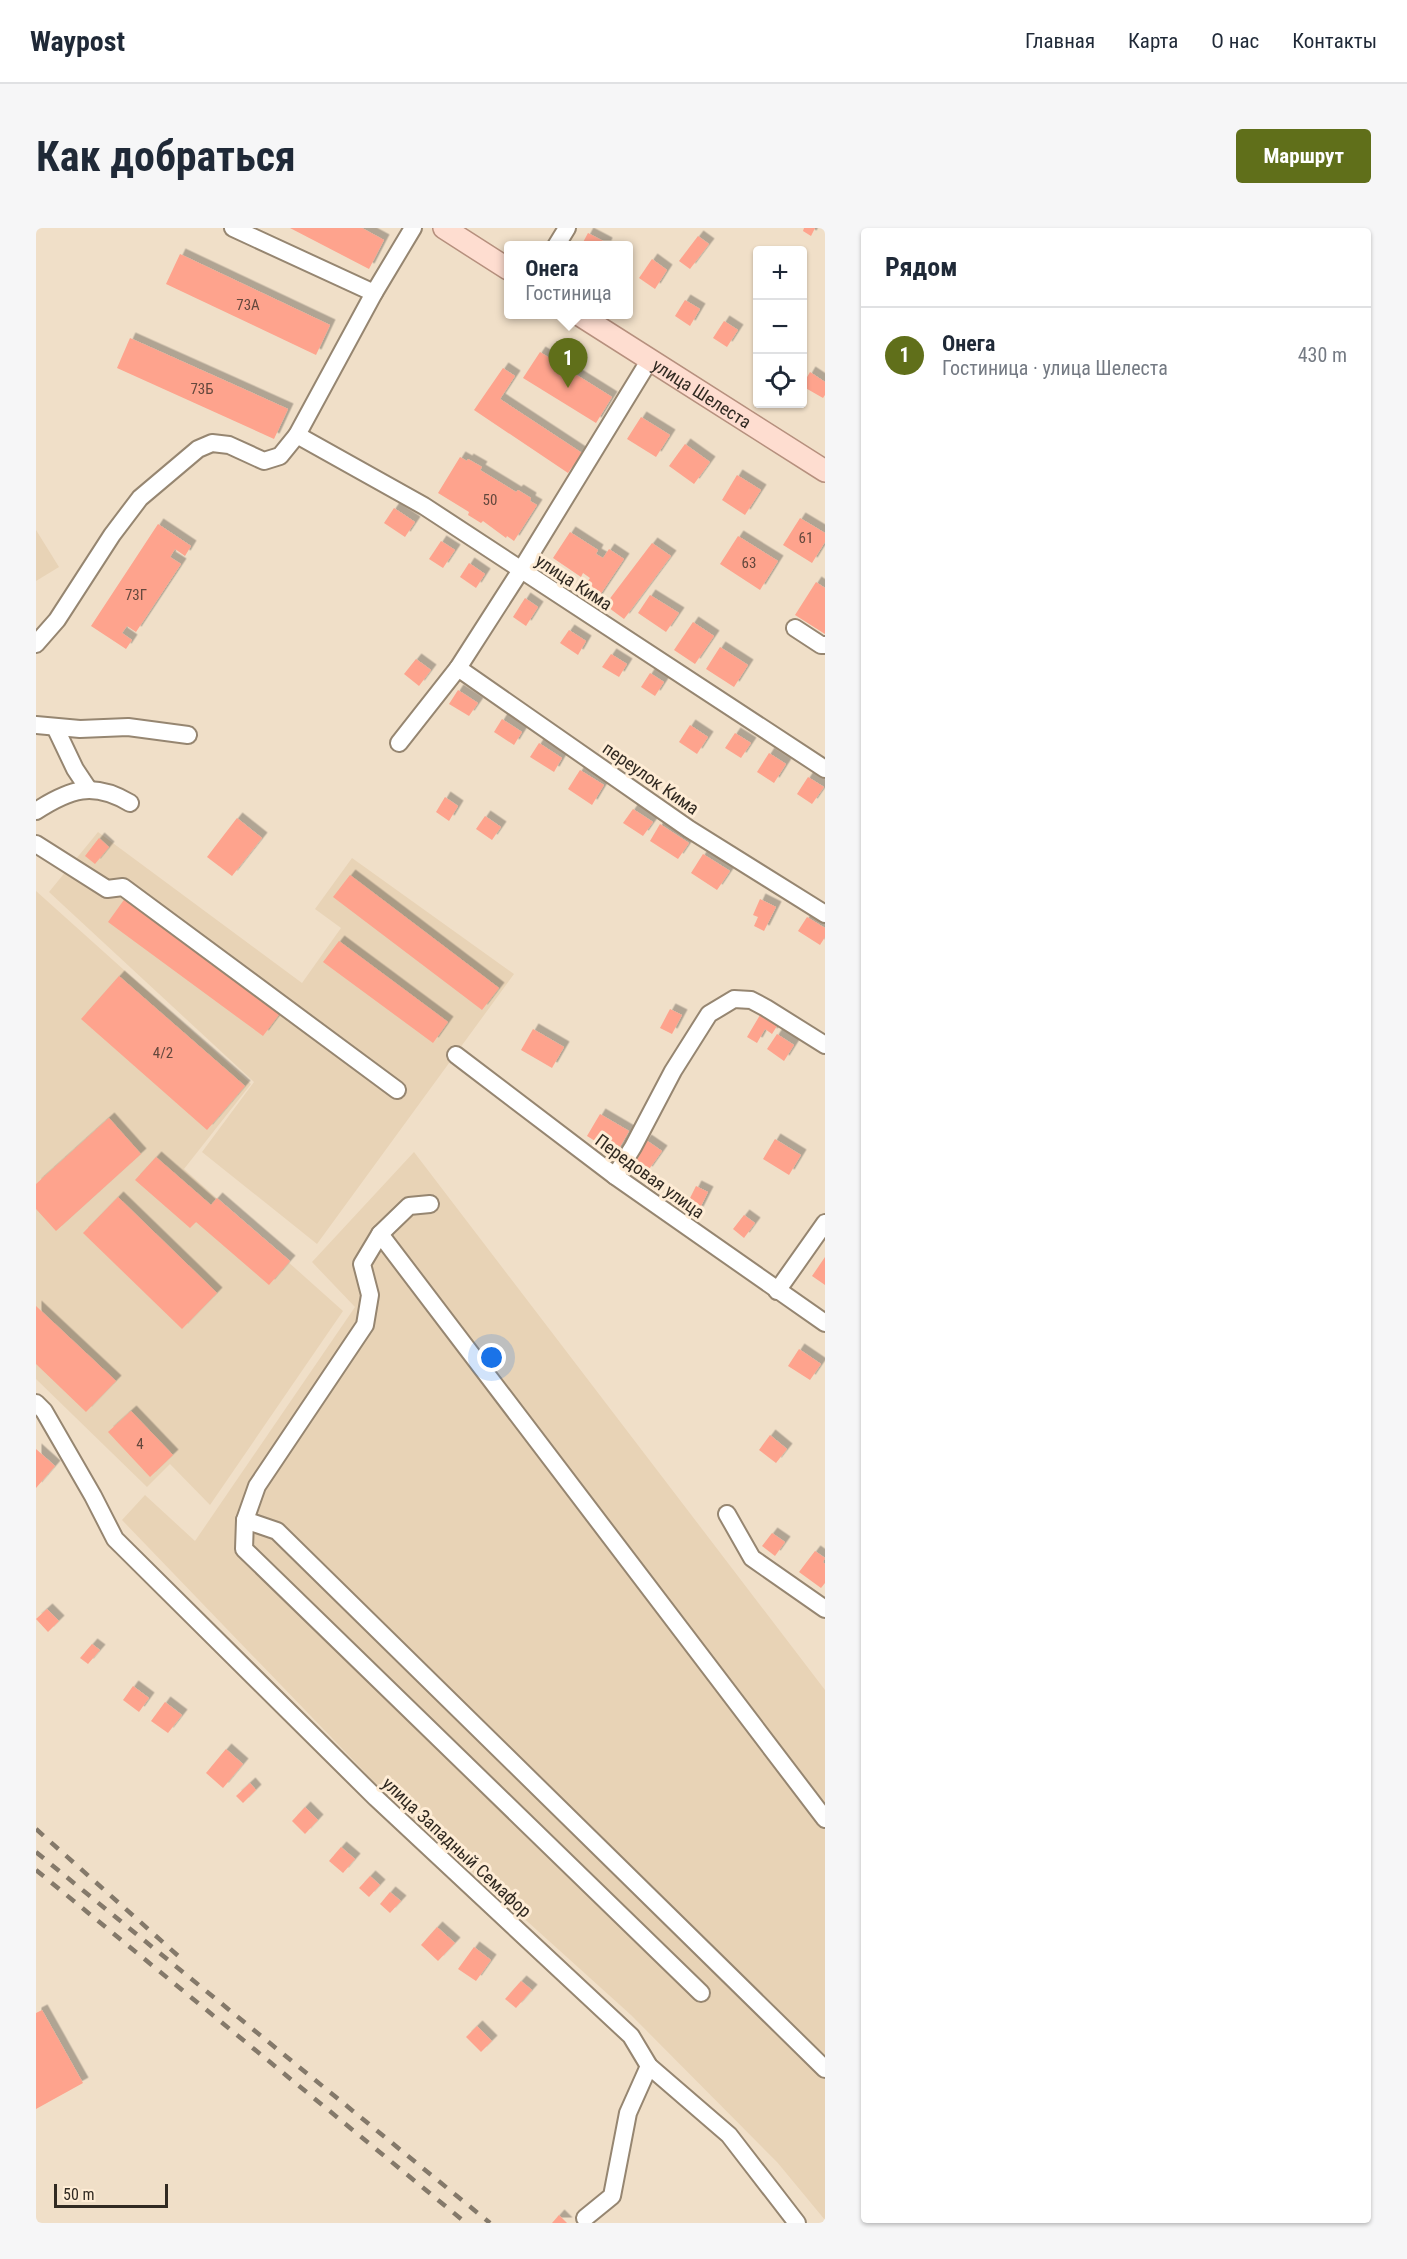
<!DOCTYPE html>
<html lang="ru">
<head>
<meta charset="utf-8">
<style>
  :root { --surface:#fff; --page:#f6f6f7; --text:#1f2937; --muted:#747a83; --line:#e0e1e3; --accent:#606f1a }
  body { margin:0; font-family:"Roboto Condensed",sans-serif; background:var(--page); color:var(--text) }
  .controls { position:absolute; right:18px; top:18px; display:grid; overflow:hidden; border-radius:6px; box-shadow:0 2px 4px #0004 }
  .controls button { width:54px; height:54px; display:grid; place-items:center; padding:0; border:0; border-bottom:2px solid var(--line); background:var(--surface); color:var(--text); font:30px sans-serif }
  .scale { position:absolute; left:18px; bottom:15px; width:114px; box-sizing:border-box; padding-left:6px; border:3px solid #312a22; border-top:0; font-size:16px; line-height:21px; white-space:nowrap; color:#312a22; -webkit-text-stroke:4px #feecd5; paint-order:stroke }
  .you { position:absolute; left:456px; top:1130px; width:21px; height:21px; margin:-15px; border:4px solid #fff; border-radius:50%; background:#1a73e8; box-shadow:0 0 0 9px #1a73e833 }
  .badge { display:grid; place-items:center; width:39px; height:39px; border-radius:50%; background:var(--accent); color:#fff; font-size:20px; font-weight:700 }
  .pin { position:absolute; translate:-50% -50px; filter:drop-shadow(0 2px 3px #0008) }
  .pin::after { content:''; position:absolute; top:32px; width:21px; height:18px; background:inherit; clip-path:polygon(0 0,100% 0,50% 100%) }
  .popup { position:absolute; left:468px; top:13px; width:129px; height:78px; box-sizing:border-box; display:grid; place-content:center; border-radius:6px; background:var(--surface); filter:drop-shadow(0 2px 4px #0005); font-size:20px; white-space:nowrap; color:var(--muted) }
  .popup b { font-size:22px; color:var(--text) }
  .popup::after { content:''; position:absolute; left:50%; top:100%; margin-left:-12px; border:12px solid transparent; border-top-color:var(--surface) }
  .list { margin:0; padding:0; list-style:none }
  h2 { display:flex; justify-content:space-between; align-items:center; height:78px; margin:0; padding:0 24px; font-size:26px }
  h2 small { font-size:20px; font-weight:400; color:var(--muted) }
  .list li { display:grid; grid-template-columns:39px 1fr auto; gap:18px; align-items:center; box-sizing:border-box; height:96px; padding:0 24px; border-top:2px solid var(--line) }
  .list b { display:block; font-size:22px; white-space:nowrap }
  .list p { margin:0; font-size:20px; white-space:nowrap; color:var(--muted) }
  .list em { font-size:20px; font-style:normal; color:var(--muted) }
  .icon { flex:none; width:33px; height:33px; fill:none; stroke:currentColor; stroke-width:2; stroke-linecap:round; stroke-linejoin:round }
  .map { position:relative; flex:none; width:789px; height:1995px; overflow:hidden; border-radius:6px }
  header { display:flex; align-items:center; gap:36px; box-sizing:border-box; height:84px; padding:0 30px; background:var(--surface); border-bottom:2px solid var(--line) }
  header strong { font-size:28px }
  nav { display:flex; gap:33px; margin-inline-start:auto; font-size:21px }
  .intro { display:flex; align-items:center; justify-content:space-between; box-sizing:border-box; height:144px; padding:0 36px }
  h1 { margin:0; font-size:42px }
  .button { padding:15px 27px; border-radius:6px; background:var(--accent); color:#fff; font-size:21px; font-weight:700 }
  main { display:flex; gap:36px; padding:0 36px }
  aside { flex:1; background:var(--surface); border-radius:6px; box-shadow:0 2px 4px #0004 }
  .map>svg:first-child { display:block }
  .built { fill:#e8d3b6 }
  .building { fill:#fea38d; filter:url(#shadow) }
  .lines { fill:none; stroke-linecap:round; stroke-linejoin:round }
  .minor-casing { stroke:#968671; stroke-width:20 }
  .major-casing { stroke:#b6907e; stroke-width:24 }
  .minor { stroke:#fff; stroke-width:16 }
  .major { stroke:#feddd0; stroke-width:21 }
  .rail { stroke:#84796a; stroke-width:4.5; stroke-dasharray:10 10; stroke-linecap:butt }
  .labels { text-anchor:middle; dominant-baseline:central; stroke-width:6; stroke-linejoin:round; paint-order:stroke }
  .number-label { font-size:15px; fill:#64483d }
  .street-label { font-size:18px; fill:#312a22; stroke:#feecd5 }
</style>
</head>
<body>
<header>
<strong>Waypost</strong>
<nav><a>Главная</a><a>Карта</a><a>О нас</a><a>Контакты</a></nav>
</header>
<div class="intro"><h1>Как добраться</h1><a class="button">Маршрут</a></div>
<main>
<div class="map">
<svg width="789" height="1995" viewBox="0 0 789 1995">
  <defs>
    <filter id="shadow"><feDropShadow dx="5.5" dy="-5.5" stdDeviation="0" flood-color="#0004"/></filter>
  </defs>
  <rect width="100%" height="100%" fill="#f0dfc8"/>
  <g class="built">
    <path d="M0,302L23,339L0,353Z"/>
    <path d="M62,604L266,755L305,700L279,681L316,630L478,746L281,1016L166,924L218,854L13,664Z"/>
    <path d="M0,663L215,856L148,941L307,1083L174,1277L134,1236L111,1259L0,1151Z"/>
    <path d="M378,924L789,1462V1992L741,1934L595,1787L347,1563L86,1292L109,1267L159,1313L319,1079L276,1034Z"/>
  </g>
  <g class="building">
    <path d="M254,0H326L348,12L333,41Z"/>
    <path d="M768,0H779L775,8L767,3Z"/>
    <path d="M552,5L571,15L570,18H545Z"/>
    <path d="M662,8L673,16L654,41L643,33Z"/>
    <path d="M144,26L294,97L280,127L130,56Z"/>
    <path d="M616,31L631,42L619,61L603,50Z"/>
    <path d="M649,72L664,81L654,98L639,88Z"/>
    <path d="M688,93L702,102L691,119L677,110Z"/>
    <path d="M94,110L252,181L238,211L81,140Z"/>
    <path d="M504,124L576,169L560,195L487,150Z"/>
    <path d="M467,140L479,148L464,171L546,225L532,245L438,182Z"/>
    <path d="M774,144L789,154V167L787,170L766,158Z"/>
    <path d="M605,189L634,207L620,229L591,211Z"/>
    <path d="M649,216L674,234L658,256L633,238Z"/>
    <path d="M424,229L431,233L432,231L446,239L444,242L480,264L482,262L495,270L494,273L501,277L478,313L471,308L470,310L447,293L445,295L432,287L433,284L402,265Z"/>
    <path d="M701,247L725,262L709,287L686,272Z"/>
    <path d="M358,280L379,294L369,309L348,295Z"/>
    <path d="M764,290L789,305V314L776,335L747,317Z"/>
    <path d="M122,296L155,318L149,328L139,321L134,329L145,336L100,404L91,398L86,405L96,412L90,421L55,398Z"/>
    <path d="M534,304L562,322L560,326L567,330L573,321L588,331L560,373L545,363L554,350L547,345L545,349L517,330Z"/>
    <path d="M702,308L742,333L724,362L684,336Z"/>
    <path d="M405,313L419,322L407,340L393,331Z"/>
    <path d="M616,315L635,328L588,391L569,377Z"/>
    <path d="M433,335L449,346L440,360L424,349Z"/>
    <path d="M780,354L789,360V406L759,387Z"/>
    <path d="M614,367L643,385L630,404L602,385Z"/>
    <path d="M489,370L502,379L490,398L477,389Z"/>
    <path d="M657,394L678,408L659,436L638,422Z"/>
    <path d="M533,402L550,413L542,427L524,415Z"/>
    <path d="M684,419L712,437L698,459L670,441Z"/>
    <path d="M575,426L591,436L583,449L566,439Z"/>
    <path d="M380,431L395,442L383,458L368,446Z"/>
    <path d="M614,445L628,454L619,468L605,459Z"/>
    <path d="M422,462L442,475L433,488L413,476Z"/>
    <path d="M466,491L486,504L478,517L458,504Z"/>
    <path d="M654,497L672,509L661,526L643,514Z"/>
    <path d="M699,505L715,515L705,530L689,520Z"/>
    <path d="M503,515L526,530L518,544L494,529Z"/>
    <path d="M733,525L750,536L738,555L721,544Z"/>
    <path d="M544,542L568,557L556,577L532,561Z"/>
    <path d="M772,549L788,559L776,576L761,566Z"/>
    <path d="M409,569L422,578L413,593L400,584Z"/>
    <path d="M597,581L617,594L607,608L587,595Z"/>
    <path d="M449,588L465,599L456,612L440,601Z"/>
    <path d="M201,590L226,610L196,648L171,629Z"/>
    <path d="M624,596L653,615L642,631L614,613Z"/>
    <path d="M63,610L73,619L59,636L49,628Z"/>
    <path d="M667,626L694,643L681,662L655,645Z"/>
    <path d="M314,647L463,760L446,782L297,669Z"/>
    <path d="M90,669L245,784L227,808L72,694Z"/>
    <path d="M724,671L740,679L728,703L718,698L722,689L717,687Z"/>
    <path d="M771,689L789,700V709L784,717L762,703Z"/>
    <path d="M303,713L412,794L397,815L287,734Z"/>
    <path d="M83,748L209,858L171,902L45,791Z"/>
    <path d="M634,781L646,787L636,806L624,800Z"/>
    <path d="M724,787L741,798L736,806L729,801L721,815L711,809Z"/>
    <path d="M497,801L528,819L516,840L485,822Z"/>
    <path d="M741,806L758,817L748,833L731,821Z"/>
    <path d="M564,886L593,903L580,926L551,908Z"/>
    <path d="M73,890L105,926L20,1003L0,981V956Z"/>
    <path d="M739,911L765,927L753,947L727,931Z"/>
    <path d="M610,912L626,923L611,944L595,932Z"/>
    <path d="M120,929L175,977L181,970L254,1033L233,1057L160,994L154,1000L99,952Z"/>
    <path d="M660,958L672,964L662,984L650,978Z"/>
    <path d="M82,969L181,1065L146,1101L47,1005Z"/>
    <path d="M708,987L719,995L708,1010L697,1001Z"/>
    <path d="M789,1029V1057L776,1048Z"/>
    <path d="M0,1078L80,1153L50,1184L0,1136Z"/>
    <path d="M763,1121L785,1136L774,1152L752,1138Z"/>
    <path d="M95,1183L137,1227L114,1249L72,1204Z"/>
    <path d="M734,1207L751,1221L740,1235L723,1222Z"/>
    <path d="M0,1221L19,1238L0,1260Z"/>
    <path d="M736,1305L749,1314L739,1328L726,1318Z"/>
    <path d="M779,1323L789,1330L787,1334L789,1336V1355L785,1360L763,1344Z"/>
    <path d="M11,1381L23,1393L12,1404L0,1391Z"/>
    <path d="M56,1416L64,1422L52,1436L44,1430Z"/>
    <path d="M97,1458L113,1470L103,1484L87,1472Z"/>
    <path d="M129,1474L146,1487L132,1505L115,1493Z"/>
    <path d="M190,1521L207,1536L187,1560L170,1545Z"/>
    <path d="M214,1555L220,1562L207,1575L200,1568Z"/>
    <path d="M269,1579L282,1592L269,1606L256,1593Z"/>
    <path d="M305,1619L319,1631L307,1645L293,1633Z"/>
    <path d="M334,1648L344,1657L333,1669L323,1660Z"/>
    <path d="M354,1664L365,1673L354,1685L344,1676Z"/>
    <path d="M401,1699L419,1715L402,1733L385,1717Z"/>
    <path d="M438,1719L455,1732L440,1753L422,1741Z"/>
    <path d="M485,1753L496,1762L480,1780L469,1771Z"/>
    <path d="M6,1782L47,1855L0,1881V1785Z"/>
    <path d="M441,1798L456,1813L445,1824L430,1809Z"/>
    <path d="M523,1987L531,1995H516Z"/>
  </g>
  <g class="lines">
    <g class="minor-casing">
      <g id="minor">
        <path d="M197,0L338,65"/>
        <path d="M520,18L531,0"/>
        <path d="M261,207L388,278L789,541"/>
        <path d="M759,400L785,417H789"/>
        <path d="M0,416L21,392L76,307L104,270L162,221L176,215L193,217L228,233L244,228L261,207L338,65L377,0"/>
        <path d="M422,440L653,601L789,686"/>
        <path d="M0,497L44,501L92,499L152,507"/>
        <path d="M19,499L39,541L53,562"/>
        <path d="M363,515L422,440L485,342L613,133"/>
        <path d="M0,583C34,561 57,553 94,575"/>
        <path d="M0,616L71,661L87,659L361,862"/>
        <path d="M420,827L579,948L789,1095"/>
        <path d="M579,948L597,919L637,843L673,786L698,771L715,772L730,780L789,817"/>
        <path d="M394,976L373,978L344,1006L326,1036L334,1067L329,1097L221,1258L209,1292L208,1321L665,1765"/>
        <path d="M344,1006L789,1591"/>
        <path d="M741,1063L789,995"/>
        <path d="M0,1175L8,1183L57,1268L79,1311L340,1570L595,1808L613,1838L693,1907L761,1995"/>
        <path d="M691,1286L716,1330L789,1381"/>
        <path d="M209,1292L241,1303L789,1841"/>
        <path d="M549,1990L576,1968L592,1885L613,1838"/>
      </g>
    </g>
    <g class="major-casing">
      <g id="major">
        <path d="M408,0L472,41"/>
        <path id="s1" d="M542,86L789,243"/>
      </g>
    </g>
    <use href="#minor" class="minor"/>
    <use href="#major" class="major"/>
    <g class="rail">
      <path d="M0,1601L148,1733"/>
      <path d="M0,1624L454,1995"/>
      <path d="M0,1642L430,1995"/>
    </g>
  </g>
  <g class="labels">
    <g class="number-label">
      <text x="212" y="77">73А</text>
      <text x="166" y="161">73Б</text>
      <text x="454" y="272">50</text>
      <text x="770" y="310">61</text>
      <text x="713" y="335">63</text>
      <text x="100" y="367">73Г</text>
      <text x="127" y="825">4/2</text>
      <text x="104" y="1216">4</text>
    </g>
    <g class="street-label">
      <text stroke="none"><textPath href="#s1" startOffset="147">улица Шелеста</textPath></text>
      <text transform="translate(538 354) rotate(33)">улица Кима</text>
      <text transform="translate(615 550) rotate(35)">переулок Кима</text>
      <text transform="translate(614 948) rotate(36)">Передовая улица</text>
      <text transform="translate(421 1619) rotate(43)">улица Западный Семафор</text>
    </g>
  </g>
</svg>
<div class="controls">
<button>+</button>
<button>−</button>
<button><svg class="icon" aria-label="locate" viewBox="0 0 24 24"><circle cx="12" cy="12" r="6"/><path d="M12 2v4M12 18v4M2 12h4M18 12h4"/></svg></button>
</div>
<div class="scale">50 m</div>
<div class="you"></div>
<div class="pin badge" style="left:532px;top:160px">1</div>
<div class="popup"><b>Онега</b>Гостиница</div>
</div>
<aside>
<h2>Рядом<small></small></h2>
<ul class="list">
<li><span class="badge">1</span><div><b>Онега</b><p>Гостиница · улица Шелеста</p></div><em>430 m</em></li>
</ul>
</aside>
</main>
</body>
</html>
